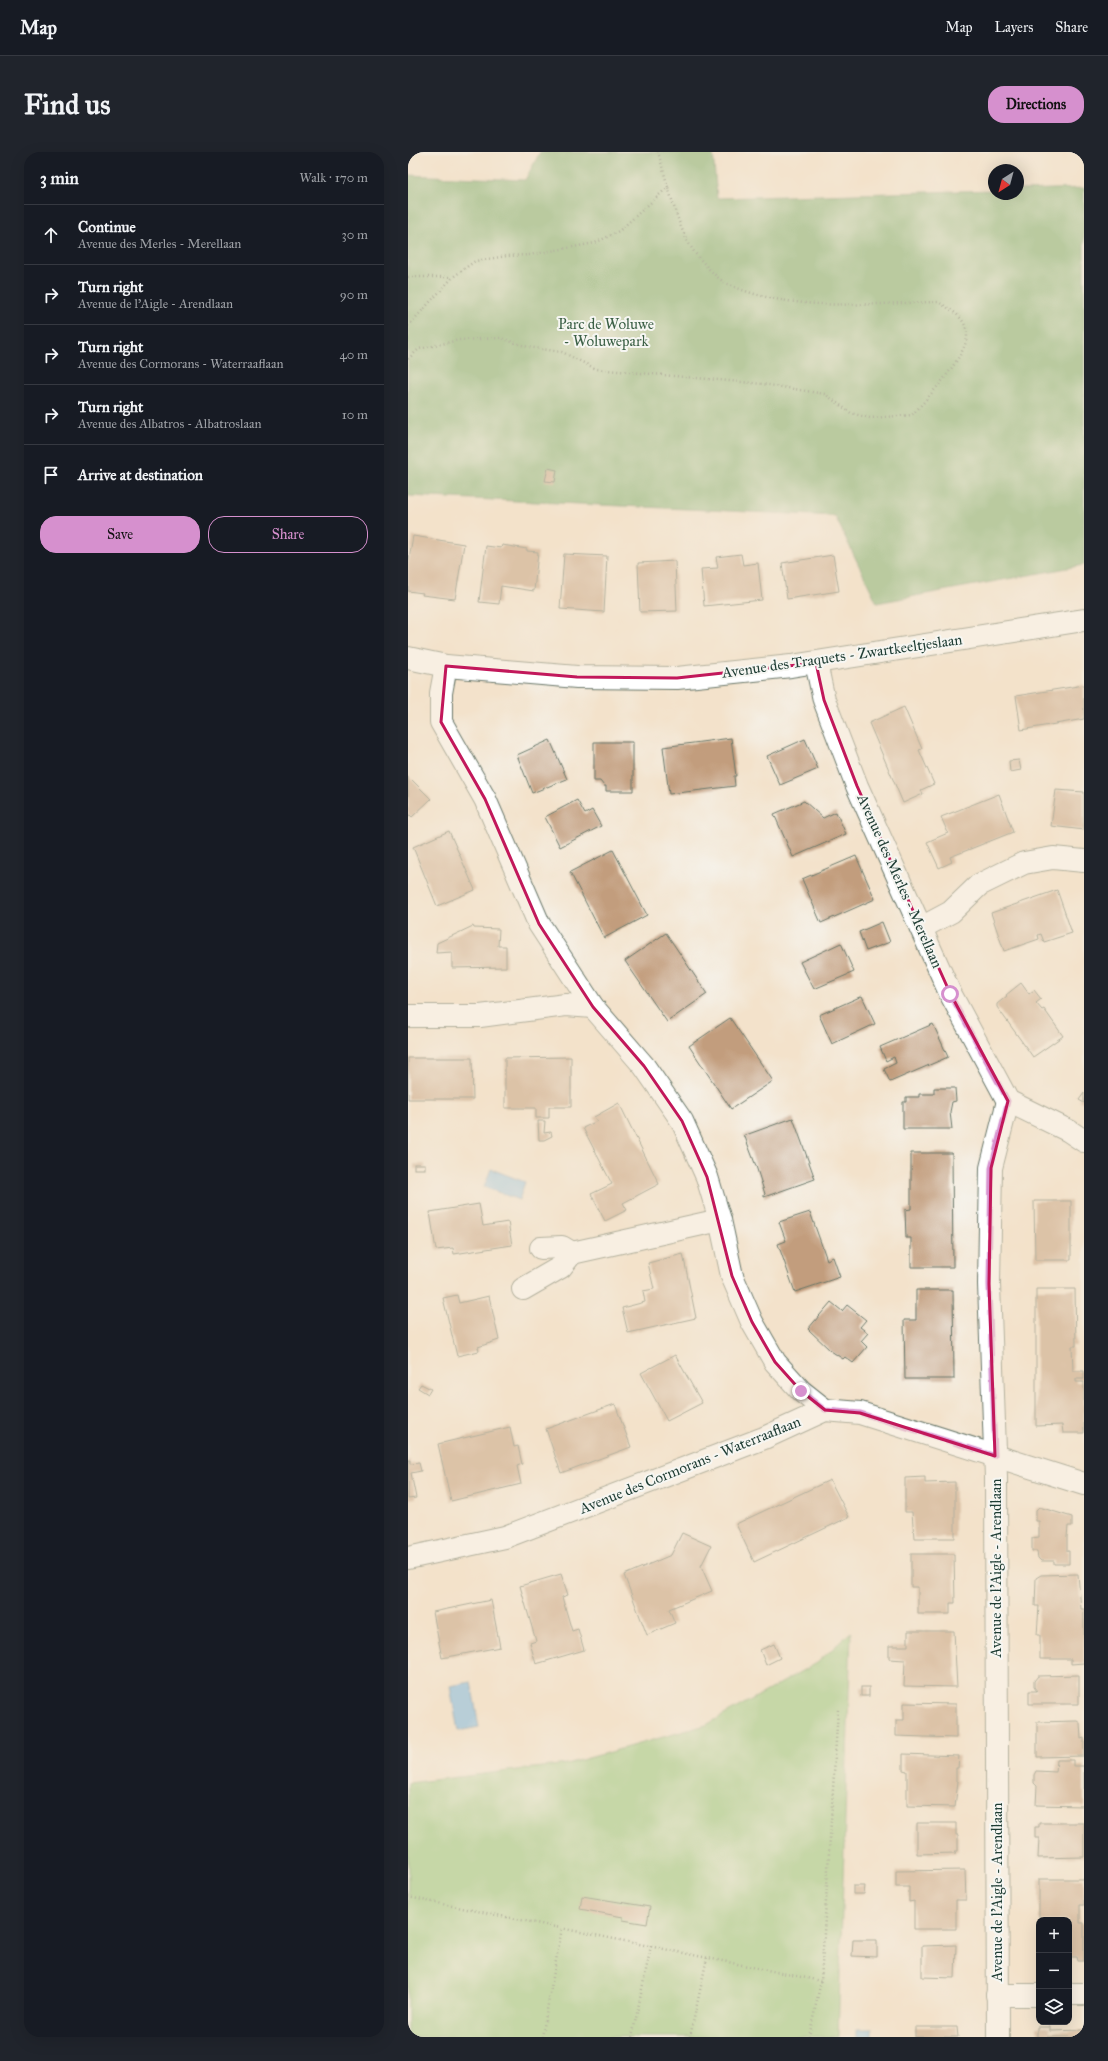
<!DOCTYPE html>
<html lang="en">
<head>
<meta charset="utf-8">
<style>
  :root { --surface:#171b24; --page:#20242c; --text:#f1f3f6; --muted:#9ea1a6; --line:#363941; --accent:#d690ce }
  body { margin:0; font-family:"IM FELL Great Primer",serif; background:var(--page); color:var(--text) }
  .controls { position:absolute; right:12px; bottom:12px; display:grid; overflow:hidden; border-radius:8px; box-shadow:0 4px 16px #0002 }
  .controls button { width:36px; height:36px; display:grid; place-items:center; padding:0; border:0; border-bottom:1px solid var(--line); background:var(--surface); color:var(--text); font:20px sans-serif }
  .compass { position:absolute; left:580px; top:12px; width:36px; height:36px; border-radius:50%; background:var(--surface); box-shadow:0 4px 16px #0002; rotate:216deg }
  .stop { position:absolute; width:12px; height:12px; margin:-9px; border:3px solid #d690ce; border-radius:50%; background:#fff }
  .stop.end { background:#d690ce; border-color:#fff; box-shadow:0 1px 4px #0008 }
  .list { margin:0; padding:0; list-style:none }
  h2 { display:flex; justify-content:space-between; align-items:center; height:52px; margin:0; padding:0 16px; font-size:17px }
  h2 small { font-size:13px; font-weight:400; color:var(--muted) }
  .list li { display:grid; grid-template-columns:26px 1fr auto; gap:12px; align-items:center; box-sizing:border-box; height:60px; padding:0 16px; border-top:1px solid var(--line) }
  .list b { display:block; font-size:15px; white-space:nowrap }
  .list p { margin:0; font-size:13px; white-space:nowrap; color:var(--muted) }
  .list em { font-size:13px; font-style:normal; color:var(--muted) }
  .actions { display:flex; gap:8px; padding:12px 16px }
  .actions a { flex:1; padding:9px 0; border:1px solid var(--accent); border-radius:16px; text-align:center; font-size:14px; color:var(--accent) }
  .actions .main { background:var(--accent); color:#111 }
  .icon { flex:none; width:22px; height:22px; fill:none; stroke:currentColor; stroke-width:2; stroke-linecap:round; stroke-linejoin:round }
  .map { position:relative; flex:none; width:676px; height:1885px; overflow:hidden; border-radius:16px }
  header { display:flex; align-items:center; gap:24px; box-sizing:border-box; height:56px; padding:0 20px; background:var(--surface); border-bottom:1px solid var(--line) }
  header strong { font-size:19px }
  nav { display:flex; gap:22px; margin-inline-start:auto; font-size:14px }
  .intro { display:flex; align-items:center; justify-content:space-between; box-sizing:border-box; height:96px; padding:0 24px }
  h1 { margin:0; font-size:28px }
  .button { padding:10px 18px; border-radius:16px; background:var(--accent); color:#111; font-size:14px; font-weight:700 }
  main { display:flex; gap:24px; padding:0 24px }
  aside { flex:1; background:var(--surface); border-radius:16px; box-shadow:0 4px 16px #0002 }
  .map>svg:first-child { display:block }
  .green { fill:#91c97d; stroke:#588358 }
  .forest { fill:#74ad6c; stroke:#4a7550 }
  .water { fill:#71b6e7; stroke:#487a8e }
  .building { fill:#c29d7d }
  .lines { fill:none; stroke-linecap:round; stroke-linejoin:round }
  .minor-casing { stroke:#697769; stroke-width:24 }
  .path { stroke:#697769; stroke-width:2.5; stroke-dasharray:1 3; stroke-linecap:butt }
  .minor { stroke:#fff; stroke-width:22 }
  .route { stroke:#d690ce; stroke-width:5 }
  .marked { fill:none; stroke:#c2185b; stroke-width:3; stroke-linejoin:round }
  .labels { text-anchor:middle; dominant-baseline:central; stroke-width:4; stroke-linejoin:round; paint-order:stroke }
  .park-label { font-size:15px; fill:#3c6046; stroke:#f6f6f2 }
  .street-label { font-size:15px; fill:#1f3d34; stroke:#f6f6f2 }
</style>
</head>
<body>
<header>
<strong>Map</strong>
<nav><a>Map</a><a>Layers</a><a>Share</a></nav>
</header>
<div class="intro"><h1>Find us</h1><a class="button">Directions</a></div>
<main>
<aside>
<h2>3 min<small>Walk · 170 m</small></h2>
<ul class="list">
<li><svg class="icon" aria-label="ahead" viewBox="0 0 24 24"><path d="M12 20V5M6 11l6-6 6 6"/></svg><div><b>Continue</b><p>Avenue des Merles - Merellaan</p></div><em>30 m</em></li>
<li><svg class="icon" aria-label="right" viewBox="0 0 24 24"><path d="M7 20v-9h11M14 6l5 5-5 5"/></svg><div><b>Turn right</b><p>Avenue de l'Aigle - Arendlaan</p></div><em>90 m</em></li>
<li><svg class="icon" aria-label="right" viewBox="0 0 24 24"><path d="M7 20v-9h11M14 6l5 5-5 5"/></svg><div><b>Turn right</b><p>Avenue des Cormorans - Waterraaflaan</p></div><em>40 m</em></li>
<li><svg class="icon" aria-label="right" viewBox="0 0 24 24"><path d="M7 20v-9h11M14 6l5 5-5 5"/></svg><div><b>Turn right</b><p>Avenue des Albatros - Albatroslaan</p></div><em>10 m</em></li>
<li><svg class="icon" aria-label="arrive" viewBox="0 0 24 24"><path d="M6 21V4h12l-3 4 3 4H6"/></svg><div><b>Arrive at destination</b></div></li>
</ul>
<div class="actions"><a class="main">Save</a><a>Share</a></div>
</aside>
<div class="map">
<svg width="676" height="1885" viewBox="0 0 676 1885">
  <rect width="100%" height="100%" fill="#f6f6f2"/>
  <filter id="ink" filterUnits="userSpaceOnUse"><feTurbulence type="fractalNoise" baseFrequency=".025" numOctaves="2"/><feDisplacementMap in="SourceGraphic" scale="8" xChannelSelector="R" yChannelSelector="G"/><feConvolveMatrix kernelMatrix="1 2 1 2 8 2 1 2 1" color-interpolation-filters="sRGB"/></filter>
  <filter id="wash" filterUnits="userSpaceOnUse"><feTurbulence type="fractalNoise" baseFrequency=".012" numOctaves="4" result="noise"/><feDisplacementMap in="SourceGraphic" scale="16" xChannelSelector="R" yChannelSelector="G"/><feGaussianBlur stdDeviation="0.9" result="paint"/><feColorMatrix in="noise" values="0 0 0 0 0 0 0 0 0 0 0 0 0 0 0 0 0 1.4 0 .05"/><feComposite in="paint" operator="in"/></filter>
  <g filter="url(#wash)">
    <rect width="100%" height="100%" fill="#f3e2cb"/>
    <path class="green" d="M443,1480L430,1885H0V1631L159,1612L298,1573L409,1511Z"/>
    <path class="forest" d="M132,0H305L309,46L586,38V42H610V38L676,36V413L469,451L427,364L0,344V23L117,28Z"/>
    <g class="water">
      <path d="M83,1017L117,1030L111,1048L76,1035Z"/>
      <path d="M63,1530L71,1575L50,1579L42,1534Z"/>
      <rect x="449" y="1877" width="16" height="8"/>
    </g>
    <g id="blocks">
      <g class="building">
        <path d="M140,316L149,318L147,330L137,329Z"/>
        <path d="M5,384L56,392L47,447L14,443L15,441L0,439V413Z"/>
        <path d="M94,393L119,397V399L130,400L126,439L93,434L91,452L71,450L78,394L93,396Z"/>
        <path d="M156,402L199,404L196,460L152,457Z"/>
        <path d="M333,402L335,413L350,411L354,448L296,454L293,417L310,416L308,405Z"/>
        <path d="M425,403L431,439L379,447L374,411Z"/>
        <path d="M267,409L269,459L232,460L230,411Z"/>
        <path d="M676,533V567L613,578L608,544Z"/>
        <path d="M496,555L514,597L511,598L526,632L513,638L515,642L495,651L461,571Z"/>
        <path d="M323,586L328,624H326L327,634L261,642L255,595Z"/>
        <path d="M397,587L410,617L372,633L359,604Z"/>
        <path d="M142,588L159,627L124,641L109,603Z"/>
        <path d="M186,590H225V639H198V634H196L192,629H186Z"/>
        <path d="M611,608L613,618L602,620L601,609Z"/>
        <path d="M0,624L23,647L4,665L2,663L0,664Z"/>
        <path d="M648,638L676,640V678L643,674Z"/>
        <path d="M591,642L605,680L542,705L544,710L531,716L519,690L540,681L533,665Z"/>
        <path d="M169,648L177,662L184,658L193,674L152,695L137,665Z"/>
        <path d="M396,649L415,666L428,660L438,682L385,705L366,662Z"/>
        <path d="M41,679L67,738L29,754L5,695Z"/>
        <path d="M205,698L239,763L196,786L162,720Z"/>
        <path d="M448,704L467,747L413,771L394,727Z"/>
        <path d="M649,738L664,781L636,790L633,782L630,783L631,787L596,799L583,761Z"/>
        <path d="M474,770L482,790L458,799L451,780Z"/>
        <path d="M65,774L66,776L91,777L90,794H98V815L44,816V800L28,801L29,791Z"/>
        <path d="M258,781L299,842L259,870L217,809Z"/>
        <path d="M433,791L446,820L406,837L392,810Z"/>
        <path d="M613,831L621,842L626,838L633,847L628,851L634,858L636,857L655,884L625,905L589,855V852L599,844L598,843Z"/>
        <path d="M454,844L467,872L424,892L411,863Z"/>
        <path d="M322,866L365,929L323,957L281,894Z"/>
        <path d="M525,872L540,905L482,930L476,917L488,911L486,905L478,909L472,895Z"/>
        <path d="M163,905V955H141V966H128V956H97V906Z"/>
        <path d="M0,906H64L65,947H0Z"/>
        <path d="M526,936H547L548,949L544,950L542,960L544,977H495V950H498V945H511V942H526Z"/>
        <path d="M676,941V951L671,948Z"/>
        <path d="M211,951L251,1032L215,1051L219,1058L197,1069L183,1042L204,1032L175,976L189,969L186,965Z"/>
        <path d="M385,966L407,1027L356,1045V1043L357,1042L348,1014L337,985L335,984Z"/>
        <path d="M130,969H137L136,981L143,980L144,984L136,988H131Z"/>
        <path d="M503,1001H544L545,1115H503V1086H498L497,1058L503,1057Z"/>
        <rect x="6" y="1012" width="11" height="5"/>
        <path d="M626,1049H663V1108H627Z"/>
        <path d="M71,1052L75,1074L100,1070L104,1093L46,1102L45,1096L28,1098L22,1060Z"/>
        <path d="M402,1060L419,1108L425,1105L432,1125L387,1140L370,1092L378,1089L371,1070Z"/>
        <path d="M275,1102L288,1166L220,1181L214,1156L237,1150L235,1139L246,1137L240,1111Z"/>
        <path d="M628,1137H667L668,1194H664L665,1219H676V1227H668V1230H676V1281H655L654,1273L628,1274Z"/>
        <path d="M508,1138H545L546,1227H497L496,1168H508Z"/>
        <path d="M49,1143L51,1151L81,1144L91,1188L70,1195L71,1199L49,1204L35,1146Z"/>
        <path d="M423,1150L434,1159L439,1153L458,1168L452,1175L460,1181L453,1189L459,1195L445,1211L437,1205L435,1207L423,1199L400,1177Z"/>
        <path d="M267,1203L294,1251L259,1269L233,1221Z"/>
        <path d="M13,1232L23,1237L20,1242L10,1236Z"/>
        <path d="M207,1252L223,1295L153,1321L138,1277Z"/>
        <path d="M102,1275L106,1295L110,1294L114,1312L109,1314L113,1332L43,1349L30,1292Z"/>
        <path d="M0,1308H2V1312L11,1311L13,1319L3,1321L8,1346L0,1347Z"/>
        <path d="M517,1325V1331L547,1330V1386H506L504,1360H497V1326Z"/>
        <path d="M422,1328L441,1365L346,1410L328,1372Z"/>
        <path d="M631,1355L664,1365V1374H660L659,1385V1399H661V1412H646V1409H633L630,1406L629,1399H624V1386L631,1385V1369H628V1358Z"/>
        <path d="M274,1381L303,1394L293,1414L304,1439L261,1457L267,1471L239,1483L216,1423L263,1403Z"/>
        <path d="M503,1402H546L547,1451H542V1462H510V1435H503Z"/>
        <path d="M153,1422L160,1443L154,1445L164,1479L170,1477L176,1498L128,1512L122,1491L128,1489L112,1434Z"/>
        <path d="M670,1422L673,1457H676V1511L663,1512V1507H632V1483H629L631,1454H627L628,1426L633,1423Z"/>
        <path d="M83,1448L92,1495L34,1506L25,1460Z"/>
        <path d="M500,1479H546L549,1535L496,1534L497,1508L481,1507V1494H500Z"/>
        <path d="M366,1492L372,1506L358,1513L352,1498Z"/>
        <path d="M671,1523V1552H621V1539H629L626,1535V1529L630,1524Z"/>
        <rect x="453" y="1535" width="8" height="9"/>
        <path d="M496,1551L548,1552V1586L488,1584V1568H496Z"/>
        <path d="M669,1569L672,1571L673,1587L676,1586V1604L629,1605V1570Z"/>
        <path d="M495,1602L551,1604L550,1616H548V1629H550L547,1655L499,1654V1619L495,1618Z"/>
        <path d="M649,1608H665V1614H676V1654L628,1653L629,1634L626,1631V1623L628,1619L648,1620Z"/>
        <path d="M509,1671H548V1683H550V1699H547L548,1701L509,1702Z"/>
        <path d="M631,1671H676V1705L630,1706L631,1686H627V1675H631Z"/>
        <path d="M557,1718L558,1748H548V1777H506V1749L501,1750V1735H488V1719Z"/>
        <path d="M631,1727H676V1753H672V1771H676V1809H670L669,1805H661V1768H631Z"/>
        <path d="M445,1734H457L456,1742H445Z"/>
        <path d="M174,1744L242,1755L239,1772L215,1768V1765L172,1757Z"/>
        <path d="M445,1788H469V1805L444,1804Z"/>
        <path d="M548,1793L547,1826L514,1825V1794Z"/>
        <path d="M507,1875H549L550,1885H507Z"/>
        <path d="M629,1875H642V1879L676,1878V1885H629Z"/>
      </g>
    </g>
  </g>
  <g filter="url(#ink)">
    <use href="#blocks" fill-opacity="0" stroke="#697769" stroke-width="1"/>
    <g class="lines">
      <g class="minor-casing">
        <g id="minor">
          <path d="M0,506L38,514L169,525L269,526L383,514L676,468"/>
          <path d="M408,511L416,548L449,634L542,841L600,949L661,979L676,989"/>
          <path d="M38,514L33,541V570L77,647L131,772L185,855L236,914L274,969L299,1025L312,1068L324,1124L344,1170L367,1210L393,1239L417,1258"/>
          <path d="M513,776L543,760L571,733L616,711L645,706L676,709"/>
          <path d="M0,864H72L158,853L185,855"/>
          <path d="M133,1096L154,1095L164,1101"/>
          <path d="M115,1137L153,1115L164,1101L312,1068"/>
          <path d="M0,1406L97,1385L356,1286L417,1258L452,1261L676,1332"/>
          <path d="M661,1842H676"/>
          <path d="M589,1843H631"/>
          <path d="M590,1885L588,1326L581,1132L583,1016L600,949"/>
        </g>
      </g>
      <g class="path">
        <path d="M0,125H44"/>
        <path d="M0,174L45,125L67,109L99,104L121,103L187,91L211,79L260,35L250,0"/>
        <path d="M0,207L11,197L51,188L93,186L120,195L154,200L188,217L355,232L417,242L443,261L462,266L504,263C519,247 559,204 559,183C559,166 542,157 530,150C461,151 379,162 316,130C308,125 298,114 292,107C274,87 268,60 260,35"/>
        <path d="M0,1745L413,1829"/>
        <path d="M134,1885L154,1776"/>
        <path d="M224,1885L243,1794"/>
        <path d="M282,1885L299,1806"/>
        <path d="M401,1885L413,1829L430,1557"/>
      </g>
      <use href="#minor" class="minor"/>
    </g>
  </g>
  <g class="lines" filter="url(#ink)">
    <path class="route" d="M393,1239L417,1258L452,1261L587,1304L581,1132L583,1016L600,949L542,842"/>
  </g>
  <path d="M0 0H676V1885H0ZM408,511L416,548L449,634L542,841L600,949L583,1016L581,1132L587,1304L452,1261L417,1258L393,1239L367,1210L344,1170L324,1124L299,1025L274,969L236,914L185,855L131,772L77,647L33,570L38,514L169,525L269,526Z" fill="#f3e2cb" fill-opacity=".55" fill-rule="evenodd"/>
  <path class="marked" d="M408,511L416,548L449,634L542,841L600,949L583,1016L581,1132L587,1304L452,1261L417,1258L393,1239L367,1210L344,1170L324,1124L299,1025L274,969L236,914L185,855L131,772L77,647L33,570L38,514L169,525L269,526Z"/>
  <g class="labels">
    <g class="park-label">
      <text x="198" y="172">Parc de Woluwe<tspan x="198" dy="17">- Woluwepark</tspan></text>
    </g>
    <g class="street-label">
      <text transform="translate(434 504) rotate(-8)">Avenue des Traquets - Zwartkeeltjeslaan</text>
      <text transform="translate(492 729) rotate(66)">Avenue des Merles - Merellaan</text>
      <text transform="translate(282 1313) rotate(-22)">Avenue des Cormorans - Waterraaflaan</text>
      <text transform="translate(588 1416) rotate(-90)">Avenue de l'Aigle - Arendlaan</text>
      <text transform="translate(589 1740) rotate(-90)">Avenue de l'Aigle - Arendlaan</text>
    </g>
  </g>
</svg>
<div class="controls">
<button>+</button>
<button>−</button>
<button><svg class="icon" aria-label="layers" viewBox="0 0 24 24"><path d="M12 4l9 5-9 5-9-5zM3 14l9 5 9-5"/></svg></button>
</div>
<svg class="compass" viewBox="-18 -18 36 36"><path d="M0-13l5 13h-10z" fill="#e53935"/><path d="M0 13l5-13h-10z" fill="#9ea1a6"/></svg>
<div class="stop" style="left:542px;top:842px"></div>
<div class="stop end" style="left:393px;top:1239px"></div>
</div>
</main>
</body>
</html>
